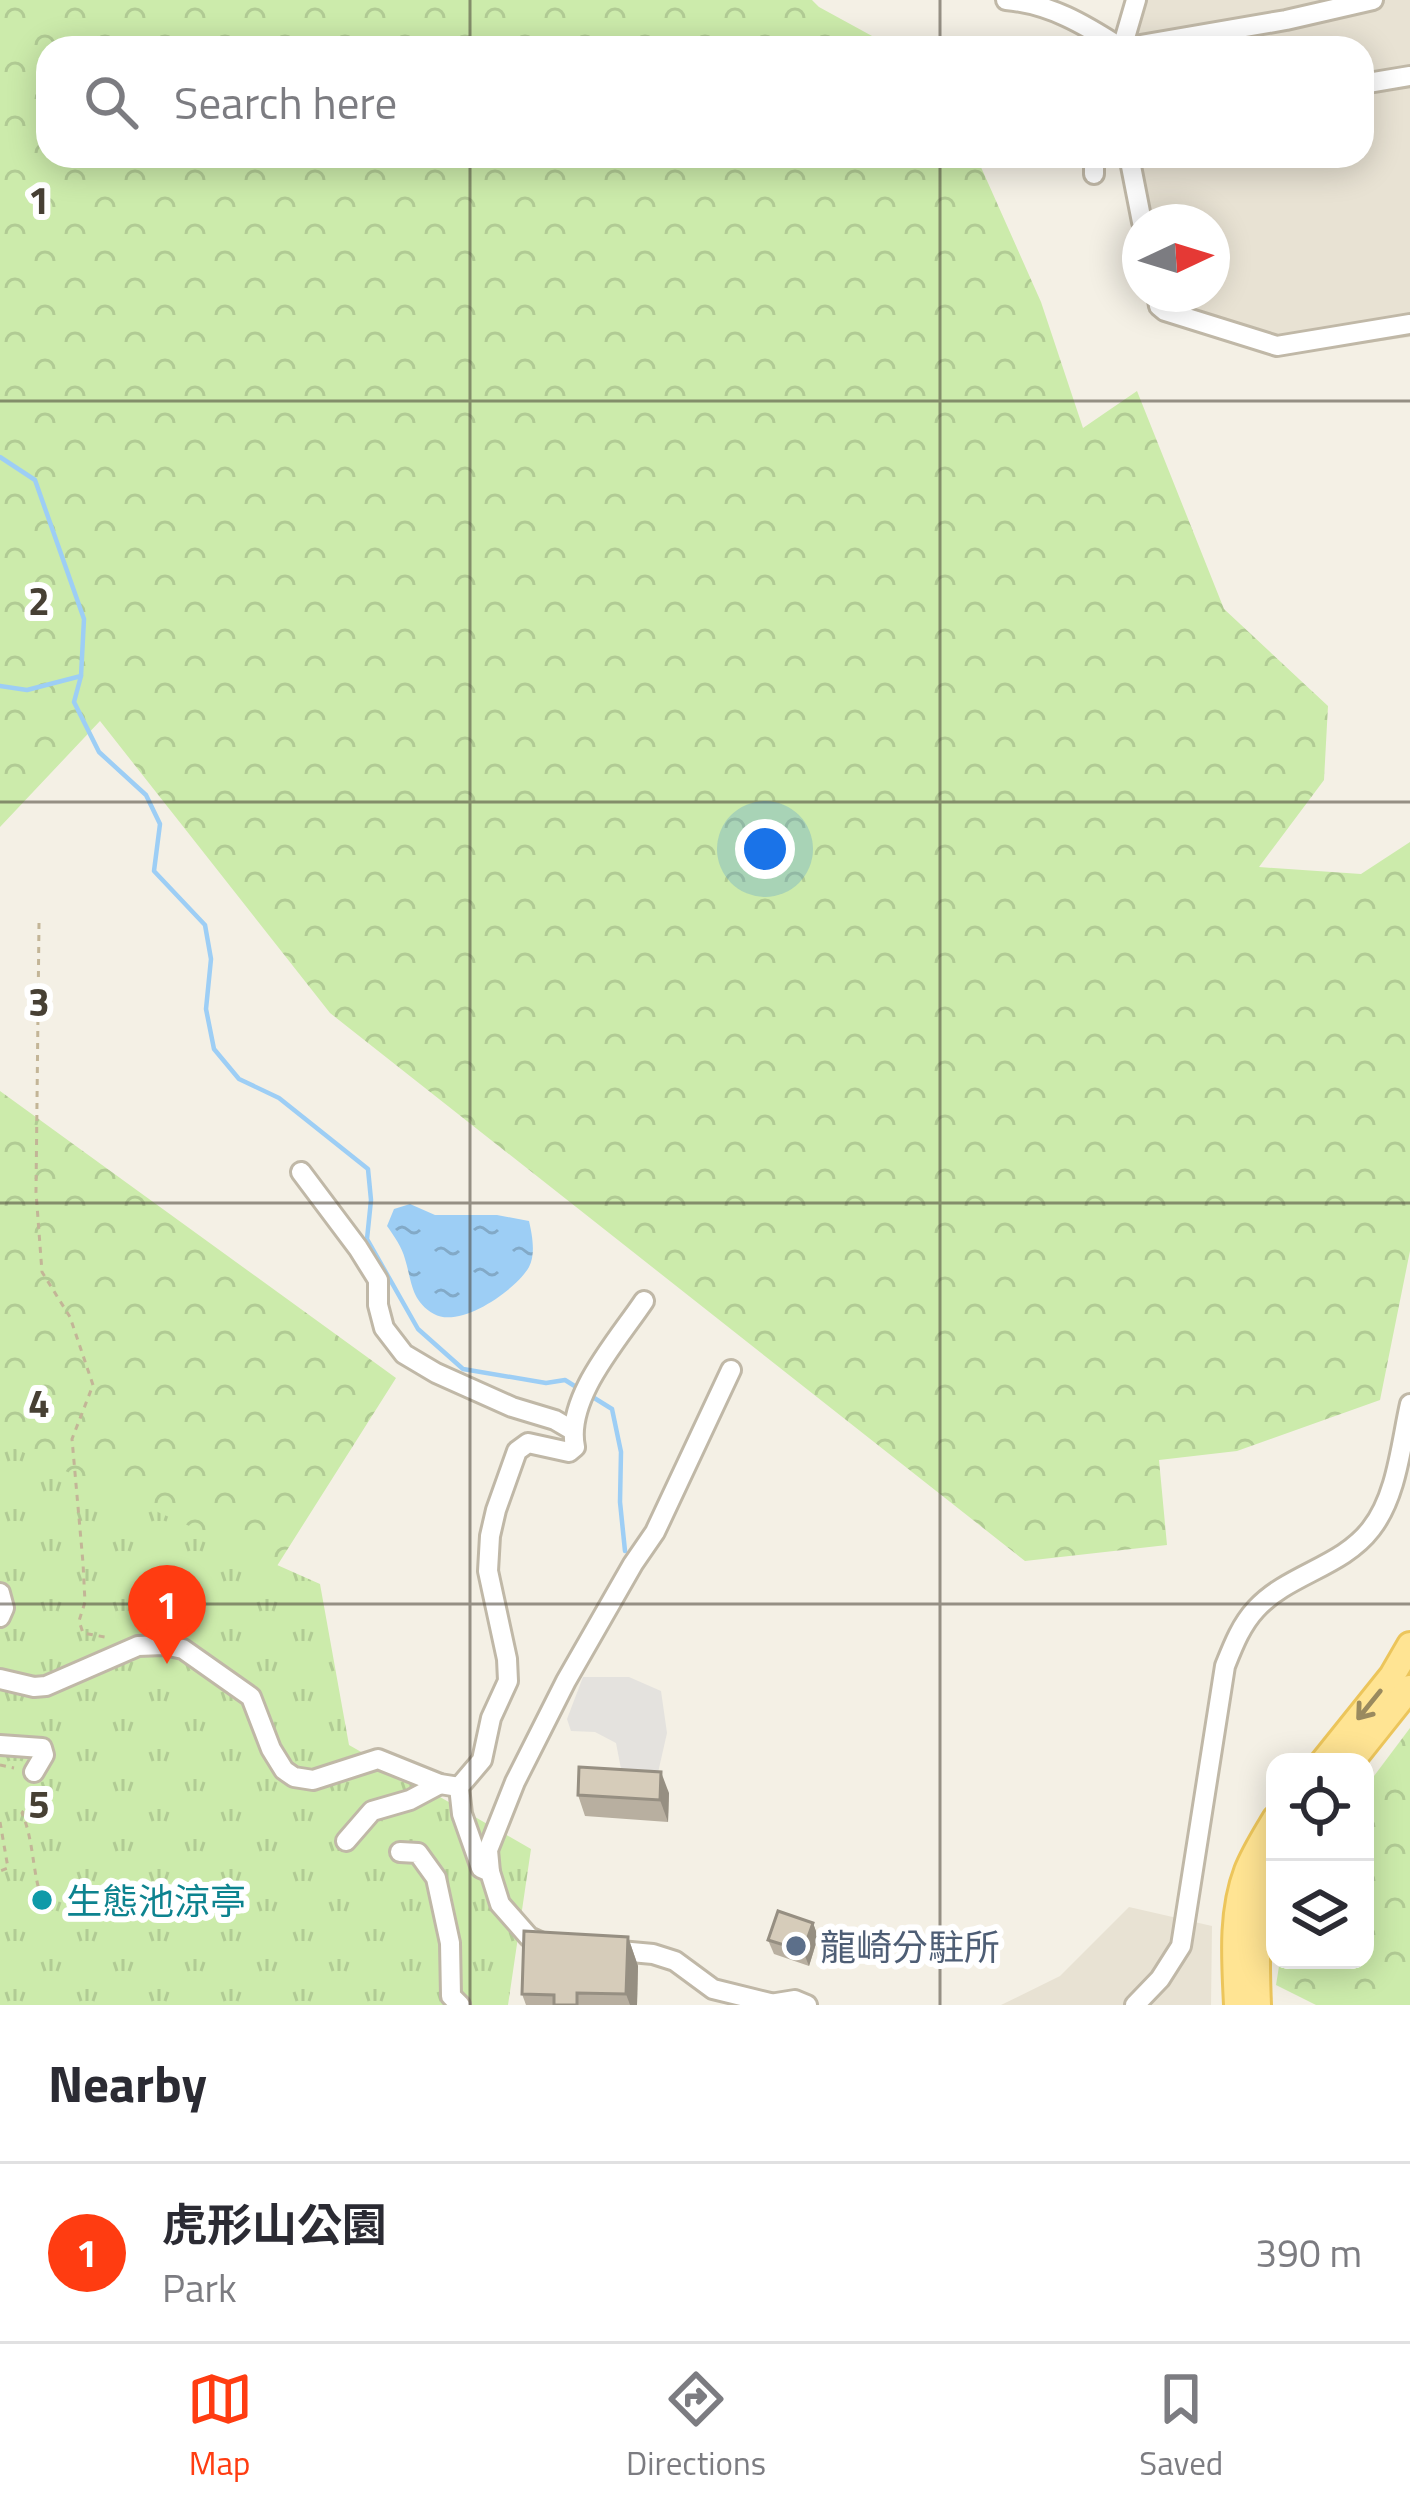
<!DOCTYPE html>
<html lang="en">
<head>
<meta charset="utf-8">
<style>
  :root { --surface:#fff; --page:#f7f7f7; --text:#2b2b33; --muted:#7c7c81; --line:#e1e1e2; --accent:#ff3c11 }
  body { margin:0; font-family:"Titillium Web","Noto Sans TC",sans-serif; background:var(--page); color:var(--text) }
  .controls { position:absolute; right:36px; bottom:36px; display:grid; overflow:hidden; border-radius:24px; box-shadow:0 6px 30px #0003 }
  .controls button { width:108px; height:108px; display:grid; place-items:center; padding:0; border:0; border-bottom:3px solid var(--line); background:var(--surface); color:var(--text); font:60px sans-serif }
  .compass { position:absolute; left:1122px; top:204px; width:108px; height:108px; border-radius:50%; background:var(--surface); box-shadow:0 6px 30px #0003; rotate:86deg }
  .you { position:absolute; left:765px; top:849px; width:42px; height:42px; margin:-30px; border:9px solid #fff; border-radius:50%; background:#1a73e8; box-shadow:0 0 0 18px #1a73e833 }
  .badge { display:grid; place-items:center; width:78px; height:78px; border-radius:50%; background:var(--accent); color:#fff; font-size:39px; font-weight:700 }
  .pin { position:absolute; translate:-50% -99px; filter:drop-shadow(0 3px 6px #0008) }
  .pin::after { content:''; position:absolute; top:63px; width:42px; height:36px; background:inherit; clip-path:polygon(0 0,100% 0,50% 100%) }
  .list { margin:0; padding:0; list-style:none }
  h2 { display:flex; justify-content:space-between; align-items:center; height:156px; margin:0; padding:0 48px; font-size:51px }
  h2 small { font-size:39px; font-weight:400; color:var(--muted) }
  .list li { display:grid; grid-template-columns:78px 1fr auto; gap:36px; align-items:center; box-sizing:border-box; height:180px; padding:0 48px; border-top:3px solid var(--line) }
  .list b { display:block; font-size:45px; white-space:nowrap }
  .list p { margin:0; font-size:39px; white-space:nowrap; color:var(--muted) }
  .list em { font-size:39px; font-style:normal; color:var(--muted) }
  .icon { flex:none; width:66px; height:66px; fill:none; stroke:currentColor; stroke-width:2; stroke-linecap:round; stroke-linejoin:round }
  .map { position:relative; flex:none; width:1410px; height:2005px; overflow:hidden }
  .search { position:absolute; background:var(--surface); box-shadow:0 6px 30px #0003; left:36px; right:36px; top:36px; height:132px; display:flex; align-items:center; gap:30px; box-sizing:border-box; padding:0 42px; border-radius:36px; color:var(--muted); font-size:45px }
  .sheet { height:336px; background:var(--surface) }
  nav { display:flex; justify-content:space-around; align-items:center; box-sizing:border-box; height:168px; border-top:3px solid var(--line); background:var(--surface); font-size:33px; color:var(--muted) }
  nav a { display:grid; justify-items:center; gap:6px }
  nav .on { color:var(--accent) }
  .map>svg:first-child { display:block }
  .residential { fill:#e8e2d3 }
  .forest { fill:url(#forest-crowns) }
  .park { fill:url(#park-tufts) }
  .parking { fill:#e4e2de }
  .water { fill:url(#water-ripples) }
  .lines { fill:none; stroke-linecap:round; stroke-linejoin:round }
  .stream { stroke:#9dcef5; stroke-width:4.5 }
  .minor-casing { stroke:#c0b8a7; stroke-width:24 }
  .major-casing { stroke:#ecc55b; stroke-width:30 }
  .path { stroke:#c3b597; stroke-width:3; stroke-dasharray:6 6; stroke-linecap:butt }
  .minor { stroke:#fff; stroke-width:18 }
  .major { stroke:#ffe493; stroke-width:24 }
  .wall { fill:#b8afa0 }
  .shaded-wall { fill:#968f82 }
  .building { fill:#d6ccba; stroke:#968f82; stroke-width:3 }
  .oneway { stroke:#9a8a5f }
  .grid { fill:none; stroke:#474034; stroke-width:3; stroke-opacity:0.55 }
  .culture-dot { fill:#0f9aa8; stroke:#fff; stroke-width:4.5 }
  .service-dot { fill:#5c6f8a; stroke:#fff; stroke-width:4.5 }
  .labels { text-anchor:middle; dominant-baseline:central; stroke-width:12; stroke-linejoin:round; paint-order:stroke }
  .culture-label { font-size:36px; fill:#0d838f; stroke:#fff; text-anchor:start }
  .service-label { font-size:36px; fill:#4e5e75; stroke:#fff; text-anchor:start }
  .grid-label { font-size:39px; text-anchor:middle; font-weight:bold; fill:#474034; stroke:#fff; stroke-width:12; stroke-linejoin:round; paint-order:stroke }
</style>
</head>
<body>
<div class="map">
<svg width="1410" height="2005" viewBox="0 0 1410 2005">
  <defs>
    <pattern id="forest-crowns" width="20" height="18" patternUnits="userSpaceOnUse" patternTransform="scale(3)"><rect width="20" height="18" fill="#ccebab"/><path d="M2 6a3 3 0 1 1 6 0M12 15a3 3 0 1 1 6 0" fill="none" stroke="#b1cb94"/></pattern>
    <pattern id="park-tufts" width="24" height="20" patternUnits="userSpaceOnUse" patternTransform="scale(3)"><rect width="24" height="20" fill="#ccebab"/><path d="M3 7l-1-3M5 7V3M7 7l1-3M15 17l-1-3M17 17v-4M19 17l1-3" fill="none" stroke="#b1cb94"/></pattern>
    <pattern id="water-ripples" width="26" height="14" patternUnits="userSpaceOnUse" patternTransform="scale(3)"><rect width="26" height="14" fill="#9dcef5"/><path d="M2 4q2-2 4 0t4 0M15 11q2-2 4 0t4 0" fill="none" stroke="#82a9c7"/></pattern>
  </defs>
  <rect width="100%" height="100%" fill="#f4f0e5"/>
  <g class="residential">
    <path d="M1141,0H1410V337L1331,348L1158,321L1154,294H1212V222H1144L1134,156H1362V48H1118Z"/>
    <path d="M1129,1907L1212,1926L1211,2005H1001L1060,1976Z"/>
  </g>
  <g class="forest">
    <path d="M0,0H812L819,7L894,48H48V156H976L1041,302L1083,428L1137,391L1224,609L1328,706L1324,780L1259,867L1361,874L1410,842V1251L1380,1400L1237,1451L1159,1460L1167,1545L1025,1561L330,1013L100,721L0,827Z"/>
    <path d="M0,1091L396,1378L199,1689L33,2005H0Z"/>
    <path d="M1410,1728V2005H1316L1276,1985L1280,1960H1365V1788Z"/>
  </g>
  <path class="park" d="M0,1442L320,1584L349,1745L531,1849L508,2005H0Z"/>
  <path class="parking" d="M583,1677H629L661,1691L667,1733L657,1777L622,1774L616,1743L595,1732L571,1731L567,1719Z"/>
  <path class="water" d="M410,1204L435,1215H497L529,1221C532,1234 536,1254 529,1267C516,1290 460,1329 434,1314C411,1301 412,1282 405,1259C402,1247 394,1236 387,1226L394,1209Z"/>
  <g class="lines">
    <g class="stream">
      <path d="M0,457L35,480L84,619L81,676L27,690L0,686"/>
      <path d="M81,676L74,702L99,752L146,795L160,824L154,871L205,925L211,959L206,1009L214,1049L239,1079L279,1098L368,1169L371,1200L367,1239L418,1329L463,1369L546,1383L565,1380L581,1390"/>
      <path d="M591,1396L612,1409L621,1452L620,1502L625,1551"/>
    </g>
    <g class="minor-casing">
      <g id="minor">
        <path d="M1006,0C1050,4 1084,24 1121,48"/>
        <path d="M1122,48L1136,0"/>
        <path d="M1123,48L1286,20L1373,0"/>
        <path d="M1362,84L1410,76"/>
        <path d="M1129,156L1142,222"/>
        <path d="M1094,174V156"/>
        <path d="M1157,294L1159,306L1165,311L1277,346L1410,324"/>
        <path d="M301,1172L358,1248L378,1280V1305L384,1328L404,1354L436,1373L512,1407L555,1420L572,1430"/>
        <path d="M0,1593L4,1608L0,1617"/>
        <path d="M0,1679L34,1687L46,1686L138,1646L164,1645L183,1649L251,1697L271,1749L284,1770L294,1777L313,1780L378,1759L440,1784L459,1787"/>
        <path d="M0,1745L42,1748L44,1755L34,1772"/>
        <path d="M346,1841L372,1811L410,1800L440,1784"/>
        <path d="M400,1852L418,1853L436,1878L450,1943L451,1996L460,2005"/>
        <path d="M490,1872L488,1850L515,1782L566,1681L633,1564L655,1532L731,1370"/>
        <path d="M540,1942L529,1937L500,1904L490,1872L481,1868L462,1814L459,1787L482,1760L491,1718L508,1681L507,1659L488,1571L490,1536L496,1510L517,1451L528,1443L569,1452L575,1447C565,1398 618,1340 644,1301"/>
        <path d="M609,1950L653,1954L675,1961L713,1989L770,2003"/>
        <path d="M764,2005L795,2000L807,2005"/>
        <path d="M1135,2005L1160,1979L1181,1946L1225,1666C1233,1646 1241,1625 1256,1609C1288,1574 1342,1567 1371,1529C1397,1496 1401,1444 1410,1404"/>
      </g>
    </g>
    <g class="major-casing">
      <g id="major">
        <path d="M1323,1762L1392,1676L1410,1645"/>
        <path d="M1351,1762L1410,1688"/>
        <path d="M1237,2005C1235,1961 1231,1913 1247,1871C1254,1853 1265,1836 1275,1819"/>
        <path d="M1258,2005C1256,1957 1254,1909 1275,1864"/>
      </g>
    </g>
    <g class="path">
      <path d="M39,923L36,1192L42,1272L70,1317L93,1385L72,1439L83,1563L85,1602L79,1621L83,1633L110,1638"/>
      <path d="M0,1765L14,1768"/>
      <path d="M37,1791L22,1813C34,1841 32,1871 42,1900"/>
      <path d="M0,1822L8,1868L0,1871"/>
    </g>
    <use href="#minor" class="minor"/>
    <use href="#major" class="major"/>
  </g>
  <g class="wall">
    <path d="M669,1793L668,1822L585,1816L578,1795Z"/>
    <path d="M813,1923L818,1937L809,1966L774,1954L768,1940Z"/>
    <path d="M628,1937L638,1966L637,2005H526L522,1994Z"/>
  </g>
  <g class="shaded-wall">
    <path d="M661,1772L669,1793L668,1822L660,1800Z"/>
    <path d="M813,1923L818,1937L809,1966L803,1951Z"/>
    <path d="M628,1937L638,1966L637,2005H630L626,1994Z"/>
  </g>
  <g class="building">
    <path d="M579,1767L661,1772L660,1800L578,1795Z"/>
    <path d="M778,1911L813,1923L803,1951L768,1940Z"/>
    <path d="M524,1931L628,1937L626,1994L577,1993V2005H554V1995L522,1994Z"/>
  </g>
  <defs><path id="oneway-shaft" d="M-6 0H5M1.5-3L5.5 0L1.5 3" fill="none" stroke-width="1.6" stroke-linecap="round" stroke-linejoin="round" transform="scale(3)"/></defs>
  <use class="oneway" href="#oneway-shaft" transform="translate(1369 1705) rotate(129)"/>
  <path class="grid" d="M470,0V48M940,0V48M470,156V2005M940,156V2005M0,401H1410M0,802H1410M0,1203H1410M0,1604H1410"/>
  <circle class="culture-dot" cx="42" cy="1900" r="12"/>
  <circle class="service-dot" cx="796" cy="1946" r="12"/>
  <g class="labels">
    <g class="culture-label">
      <text x="66" y="1900">生態池涼亭</text>
    </g>
    <g class="service-label">
      <text x="820" y="1946">龍崎分駐所</text>
    </g>
  </g>
  <g class="grid-label">
    <text x="39" y="214">1</text>
    <text x="39" y="615">2</text>
    <text x="39" y="1016">3</text>
    <text x="39" y="1417">4</text>
    <text x="39" y="1818">5</text>
  </g>
</svg>
<div class="controls">
<button><svg class="icon" aria-label="locate" viewBox="0 0 24 24"><circle cx="12" cy="12" r="6"/><path d="M12 2v4M12 18v4M2 12h4M18 12h4"/></svg></button>
<button><svg class="icon" aria-label="layers" viewBox="0 0 24 24"><path d="M12 4l9 5-9 5-9-5zM3 14l9 5 9-5"/></svg></button>
</div>
<svg class="compass" viewBox="-18 -18 36 36"><path d="M0-13l5 13h-10z" fill="#e53935"/><path d="M0 13l5-13h-10z" fill="#7c7c81"/></svg>
<div class="you"></div>
<div class="pin badge" style="left:167px;top:1664px">1</div>
<div class="search"><svg class="icon" aria-label="search" viewBox="0 0 24 24"><circle cx="10" cy="10" r="6"/><path d="M15 15l6 6"/></svg>Search here</div>
</div>
<section class="sheet">
<h2>Nearby<small></small></h2>
<ul class="list">
<li><span class="badge">1</span><div><b>虎形山公園</b><p>Park</p></div><em>390 m</em></li>
</ul>
</section>
<nav>
<a class="on"><svg class="icon" aria-label="map" viewBox="0 0 24 24"><path d="M3 6l6-2 6 2 6-2v14l-6 2-6-2-6 2zM9 4v14M15 6v14"/></svg>Map</a>
<a><svg class="icon" aria-label="directions" viewBox="0 0 24 24"><path d="M12 3l9 9-9 9-9-9zM9 14v-3h6M13 9l2 2-2 2"/></svg>Directions</a>
<a><svg class="icon" aria-label="saved" viewBox="0 0 24 24"><path d="M7 4h10v16l-5-4-5 4z"/></svg>Saved</a>
</nav>
</body>
</html>
